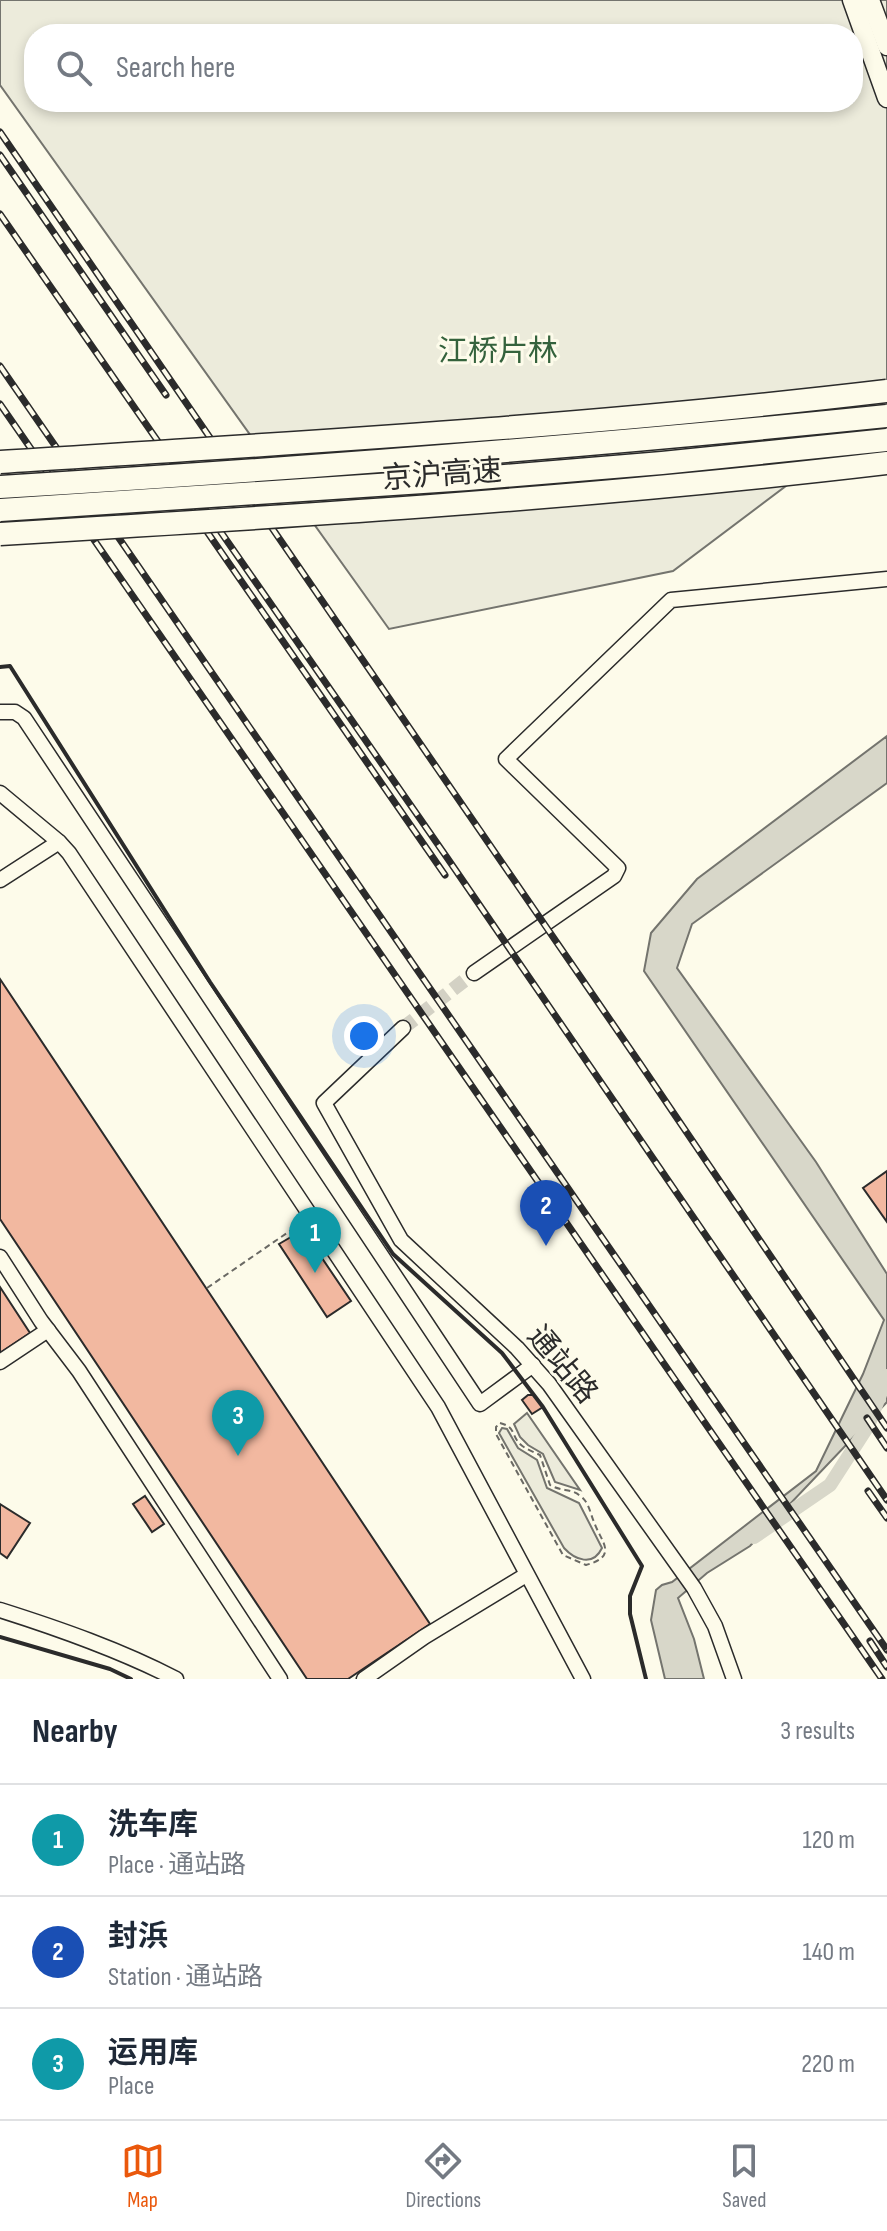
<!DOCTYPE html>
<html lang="en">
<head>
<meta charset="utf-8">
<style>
  :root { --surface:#fff; --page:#f2f2f3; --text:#1f2937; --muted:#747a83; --line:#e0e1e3; --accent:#ea580c }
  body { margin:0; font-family:"Sofia Sans Condensed","Noto Sans SC",sans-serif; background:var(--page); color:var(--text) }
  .you { position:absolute; left:364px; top:1036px; width:28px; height:28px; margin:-20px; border:6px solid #fff; border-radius:50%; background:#1a73e8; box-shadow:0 0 0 12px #1a73e833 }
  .badge { display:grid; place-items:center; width:52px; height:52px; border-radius:50%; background:var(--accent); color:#fff; font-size:26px; font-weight:700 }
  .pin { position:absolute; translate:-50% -66px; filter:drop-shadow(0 2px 4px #0008) }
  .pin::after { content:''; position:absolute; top:42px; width:28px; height:24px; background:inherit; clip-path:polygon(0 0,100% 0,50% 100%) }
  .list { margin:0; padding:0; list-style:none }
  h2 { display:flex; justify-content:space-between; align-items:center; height:104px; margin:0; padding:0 32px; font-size:34px }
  h2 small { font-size:26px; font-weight:400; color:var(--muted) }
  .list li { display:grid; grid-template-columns:52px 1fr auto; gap:24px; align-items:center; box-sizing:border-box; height:112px; padding:0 32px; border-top:2px solid var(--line) }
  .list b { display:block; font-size:30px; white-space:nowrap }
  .list p { margin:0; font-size:26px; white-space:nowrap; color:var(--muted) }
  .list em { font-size:26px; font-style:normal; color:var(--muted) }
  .icon { flex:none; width:44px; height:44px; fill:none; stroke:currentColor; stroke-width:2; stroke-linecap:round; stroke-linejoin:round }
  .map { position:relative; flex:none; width:887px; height:1679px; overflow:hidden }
  .search { position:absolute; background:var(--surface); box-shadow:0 4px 12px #0003; left:24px; right:24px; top:24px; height:88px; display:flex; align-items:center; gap:20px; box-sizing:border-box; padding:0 28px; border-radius:32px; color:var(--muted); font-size:30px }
  .sheet { height:440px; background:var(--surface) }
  nav { display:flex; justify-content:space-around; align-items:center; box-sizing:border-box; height:112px; border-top:2px solid var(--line); background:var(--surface); font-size:22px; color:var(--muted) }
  nav a { display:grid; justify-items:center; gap:4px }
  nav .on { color:var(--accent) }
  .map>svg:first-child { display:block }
  .green { fill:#ecebdb; stroke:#74746e; stroke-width:2; fill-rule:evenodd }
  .water { fill:#d8d7c9; stroke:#74746e; stroke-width:2 }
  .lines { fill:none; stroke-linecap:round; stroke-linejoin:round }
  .canal { stroke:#d8d7c9; stroke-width:14 }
  .building { fill:#f2b8a0; stroke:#2b2b2b; stroke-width:2 }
  .minor-tunnel { stroke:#d3d1c4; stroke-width:14; stroke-dasharray:14 7; stroke-linecap:butt }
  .minor-casing { stroke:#2b2b2b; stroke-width:17 }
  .major-casing { stroke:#2b2b2b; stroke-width:21 }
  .path { stroke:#6a6964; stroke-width:2; stroke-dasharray:6 4; stroke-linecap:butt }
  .minor { stroke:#fdfbea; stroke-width:14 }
  .major { stroke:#fdfbea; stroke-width:18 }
  .rail-casing { stroke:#2b2b2b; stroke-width:7 }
  .rail { stroke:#fdfbea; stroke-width:4; stroke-dasharray:12; stroke-linecap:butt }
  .highway-bridge-casing { stroke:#2b2b2b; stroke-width:25; stroke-linecap:butt }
  .highway-bridge { stroke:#fdfbea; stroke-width:22 }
  .wall { stroke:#2b2b2b; stroke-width:4 }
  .labels { text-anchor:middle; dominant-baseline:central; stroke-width:6; stroke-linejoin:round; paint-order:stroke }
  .park-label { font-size:30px; fill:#34623c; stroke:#fdfbea }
  .street-label { font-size:30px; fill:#2b2b2b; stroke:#fdfbea }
</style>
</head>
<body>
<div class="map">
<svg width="887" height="1679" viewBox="0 0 887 1679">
  <rect width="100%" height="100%" fill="#fdfbea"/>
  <g class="green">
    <path d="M0,0H887V410L673,571L389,629L0,85ZM34,34H853V102H34Z"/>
    <path d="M527,1413L580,1490L555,1482L543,1454L528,1445L520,1437L514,1424Z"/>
    <path d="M502,1428L507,1429L518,1448L537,1460L547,1488L579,1503L602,1548C593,1567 575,1560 564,1548L499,1433Z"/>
  </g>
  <path class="water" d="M887,736V783L692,924L677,968L816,1162L887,1274V1402L750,1546L707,1573L678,1598L694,1639L704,1679H665L651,1620L656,1590L662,1585L672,1582L816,1471L863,1374L884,1320L644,971L651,933L697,879Z"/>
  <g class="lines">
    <path class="canal" d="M754,1537L830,1485L868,1426L887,1376"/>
  </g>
  <g class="building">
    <path d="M0,979L430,1624L348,1679H307L0,1219Z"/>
    <path d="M887,1171V1222L863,1188Z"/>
    <path d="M303,1230L351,1301L327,1317L279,1244Z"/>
    <path d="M0,1287L30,1333L0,1353Z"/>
    <path d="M528,1395H534L543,1407L532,1414L522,1400Z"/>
    <path d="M145,1496L164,1524L152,1532L133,1504Z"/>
    <path d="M0,1504L30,1523L7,1558L0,1553Z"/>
  </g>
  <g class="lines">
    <path class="minor-tunnel" d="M403,1028L474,973"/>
    <g class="minor-casing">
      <g id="minor">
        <path d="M0,712H15L24,718L480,1404L533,1365"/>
        <path d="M0,793L59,842L69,853L438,1407L583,1679"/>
        <path d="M0,880L59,842"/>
        <path d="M474,973L614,876L618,868L506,759L671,600L887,579"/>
        <path d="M403,1028L324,1103L401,1240L517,1348L549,1384L694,1588L715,1626L734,1679"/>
        <path d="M0,1257L41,1321L79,1371L280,1679"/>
        <path d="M0,1362L48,1330"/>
        <path d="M0,1610C60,1629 120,1650 176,1679"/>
        <path d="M364,1679L424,1637L526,1575"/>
      </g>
    </g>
    <g class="major-casing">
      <g id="major">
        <path d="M852,0L887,98"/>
        <path d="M870,0L887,46"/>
      </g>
    </g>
    <g class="path">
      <path d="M207,1288L300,1224"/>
      <path d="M500,1423C516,1427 511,1435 520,1444C525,1449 534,1452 540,1455L550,1485C560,1491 572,1489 579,1495C589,1501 590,1513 594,1522C601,1542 619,1556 586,1565L563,1555L496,1434V1427Z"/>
    </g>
    <use href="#minor" class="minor"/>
    <use href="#major" class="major"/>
    <g class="rail-casing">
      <g id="rail">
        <path d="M0,132L641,1065L887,1428"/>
        <path d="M0,155L166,395"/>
        <path d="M0,214L448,859L887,1500"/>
        <path d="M0,366L887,1650"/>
        <path d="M0,404L882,1679"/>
        <path d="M192,510L445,875"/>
        <path d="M867,1418L887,1448"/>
        <path d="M868,1491L887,1518"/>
        <path d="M870,1641L887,1667"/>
      </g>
    </g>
    <use href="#rail" class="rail"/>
    <g class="highway-bridge-casing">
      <g id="highway-bridge">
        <path d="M0,462C296,443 592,426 887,391"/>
        <path d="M0,487C296,469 592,446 887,416"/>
        <path d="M0,510L468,479L662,463L887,440"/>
        <path d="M0,534C296,516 592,498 887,463"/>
      </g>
    </g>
    <use href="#highway-bridge" class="highway-bridge"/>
    <g class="wall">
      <path d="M0,667L10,666L210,982L393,1254L502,1353L543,1407L642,1566L630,1596V1614L646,1679"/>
      <path d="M0,1637L110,1669L131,1679"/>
    </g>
  </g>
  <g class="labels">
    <g class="park-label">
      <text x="498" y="352">江桥片林</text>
    </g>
    <g class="street-label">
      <text transform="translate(442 475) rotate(-4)">京沪高速</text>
      <text transform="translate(562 1365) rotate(50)">通站路</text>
    </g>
  </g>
</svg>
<div class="you"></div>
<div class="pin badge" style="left:315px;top:1273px;background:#0f9aa8">1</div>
<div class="pin badge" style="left:546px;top:1246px;background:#1a4fb4">2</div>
<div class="pin badge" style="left:238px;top:1456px;background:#0f9aa8">3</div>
<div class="search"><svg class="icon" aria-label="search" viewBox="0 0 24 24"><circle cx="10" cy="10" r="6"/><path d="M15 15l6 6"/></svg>Search here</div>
</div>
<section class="sheet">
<h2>Nearby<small>3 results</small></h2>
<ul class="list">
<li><span class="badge" style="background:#0f9aa8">1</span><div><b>洗车库</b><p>Place · 通站路</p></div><em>120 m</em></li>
<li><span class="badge" style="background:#1a4fb4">2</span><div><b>封浜</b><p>Station · 通站路</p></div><em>140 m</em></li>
<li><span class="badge" style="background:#0f9aa8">3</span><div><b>运用库</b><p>Place</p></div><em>220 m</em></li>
</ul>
</section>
<nav>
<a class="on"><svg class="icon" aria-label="map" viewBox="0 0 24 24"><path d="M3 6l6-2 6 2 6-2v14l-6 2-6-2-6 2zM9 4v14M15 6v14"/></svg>Map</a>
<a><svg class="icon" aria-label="directions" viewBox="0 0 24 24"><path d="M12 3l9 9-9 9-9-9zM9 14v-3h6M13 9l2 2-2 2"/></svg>Directions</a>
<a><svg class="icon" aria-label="saved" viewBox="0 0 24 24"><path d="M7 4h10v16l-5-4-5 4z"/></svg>Saved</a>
</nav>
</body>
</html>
